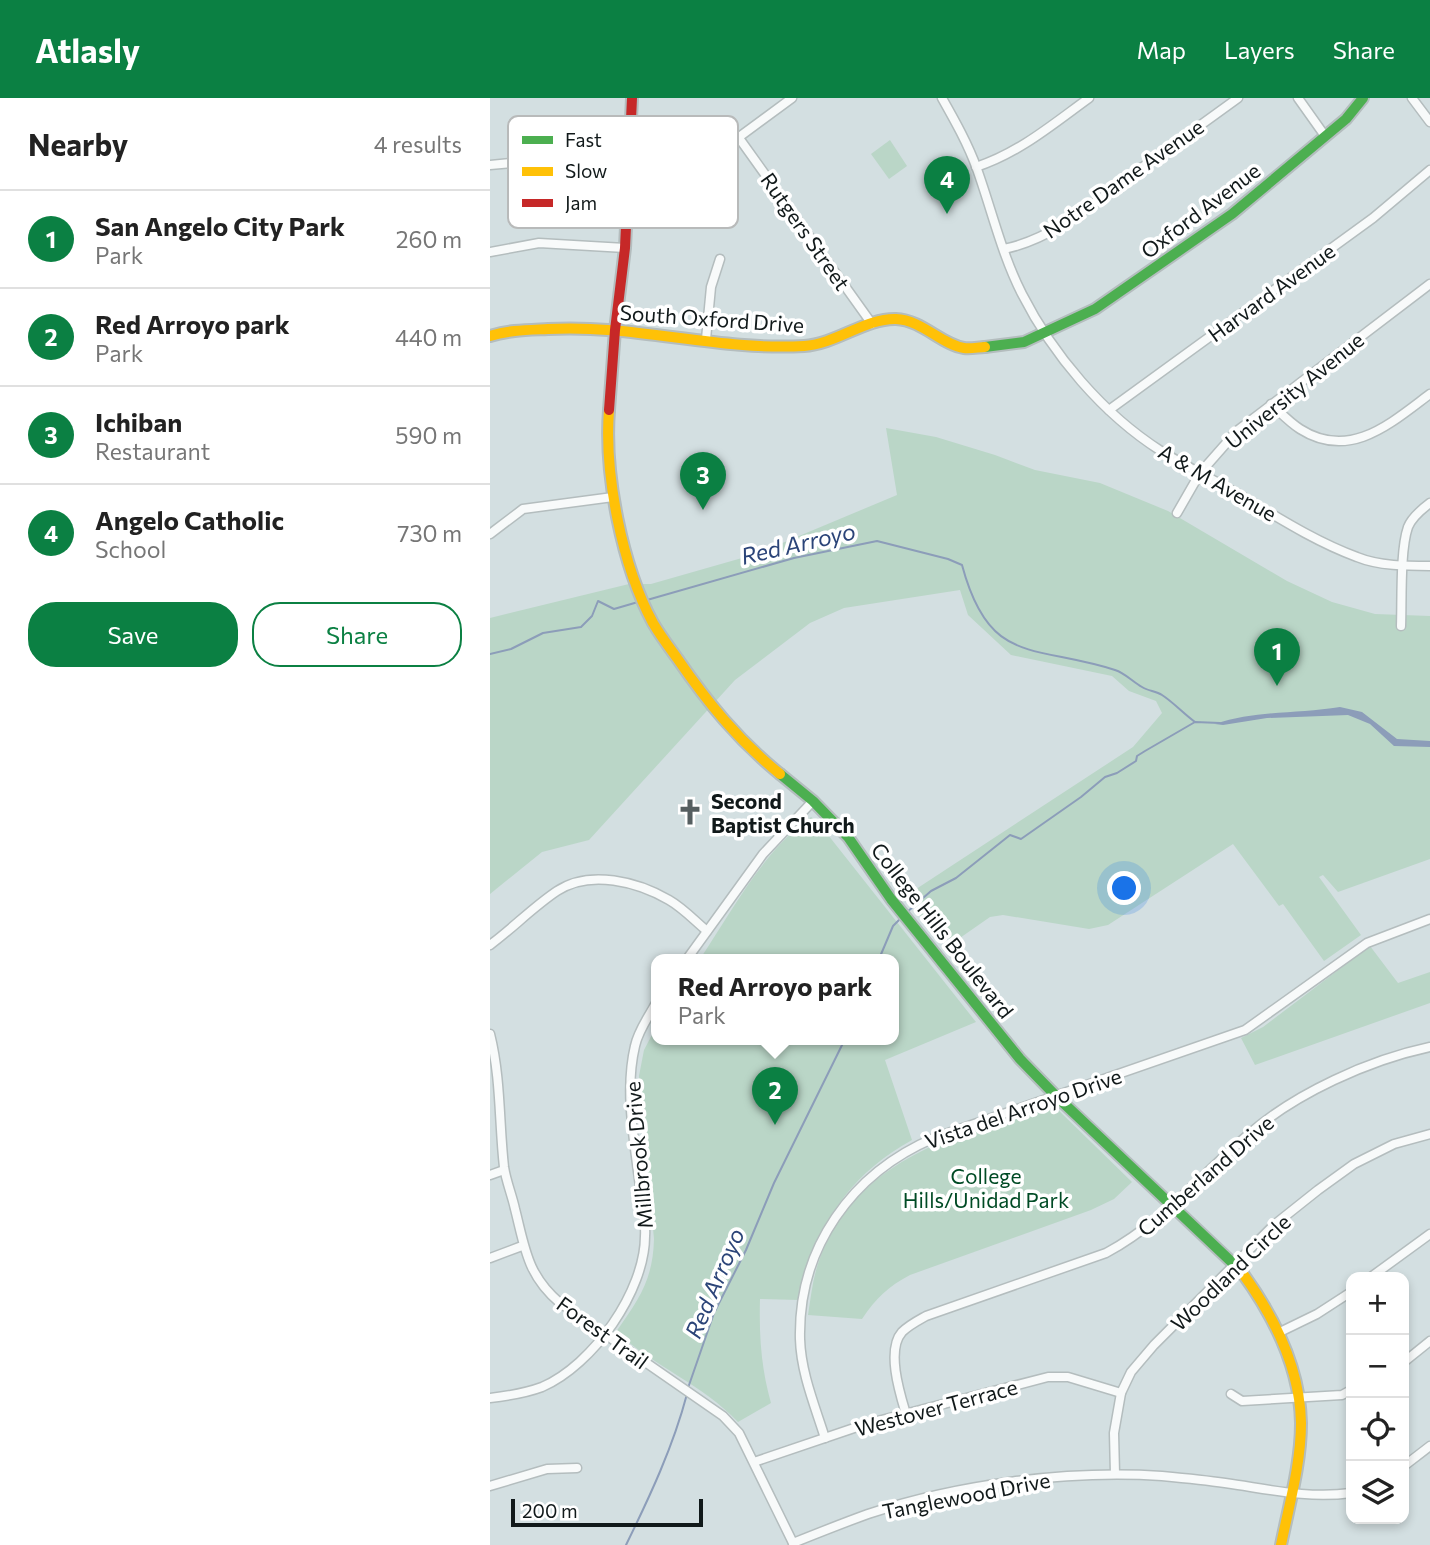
<!DOCTYPE html>
<html lang="en">
<head>
<meta charset="utf-8">
<style>
  :root { --surface:#fff; --page:#f6f6f6; --text:#222; --muted:#767676; --line:#e0e0e0; --accent:#0b8043 }
  body { margin:0; font-family:Commissioner,sans-serif; background:var(--page); color:var(--text) }
  .controls { position:absolute; right:21px; bottom:21px; display:grid; overflow:hidden; border-radius:14px; box-shadow:0 4px 10px #0003 }
  .controls button { width:63px; height:63px; display:grid; place-items:center; padding:0; border:0; border-bottom:2px solid var(--line); background:var(--surface); color:var(--text); font:35px sans-serif }
  .scale { position:absolute; left:21px; bottom:18px; width:192px; box-sizing:border-box; padding-left:7px; border:4px solid #11191a; border-top:0; font-size:19px; line-height:24px; white-space:nowrap; color:#11191a; -webkit-text-stroke:5px #fff; paint-order:stroke }
  .you { position:absolute; left:635px; top:791px; width:24px; height:24px; margin:-18px; border:5px solid #fff; border-radius:50%; background:#1a73e8; box-shadow:0 0 0 10px #1a73e833 }
  .badge { display:grid; place-items:center; width:46px; height:46px; border-radius:50%; background:var(--accent); color:#fff; font-size:23px; font-weight:700 }
  .pin { position:absolute; translate:-50% -58px; filter:drop-shadow(0 2px 4px #0008) }
  .pin::after { content:''; position:absolute; top:37px; width:24px; height:21px; background:inherit; clip-path:polygon(0 0,100% 0,50% 100%) }
  .popup { position:absolute; left:161px; top:856px; width:248px; height:91px; box-sizing:border-box; display:grid; place-content:center; border-radius:14px; background:var(--surface); filter:drop-shadow(0 2px 5px #0005); font-size:23px; white-space:nowrap; color:var(--muted) }
  .popup b { font-size:26px; color:var(--text) }
  .popup::after { content:''; position:absolute; left:50%; top:100%; margin-left:-14px; border:14px solid transparent; border-top-color:var(--surface) }
  .list { margin:0; padding:0; list-style:none }
  h2 { display:flex; justify-content:space-between; align-items:center; height:91px; margin:0; padding:0 28px; font-size:30px }
  h2 small { font-size:23px; font-weight:400; color:var(--muted) }
  .list li { display:grid; grid-template-columns:46px 1fr auto; gap:21px; align-items:center; box-sizing:border-box; height:98px; padding:0 28px; border-top:2px solid var(--line) }
  .list b { display:block; font-size:26px; white-space:nowrap }
  .list p { margin:0; font-size:23px; white-space:nowrap; color:var(--muted) }
  .list em { font-size:23px; font-style:normal; color:var(--muted) }
  .actions { display:flex; gap:14px; padding:21px 28px }
  .actions a { flex:1; padding:16px 0; border:2px solid var(--accent); border-radius:28px; text-align:center; font-size:24px; color:var(--accent) }
  .actions .main { background:var(--accent); color:#fff }
  .icon { flex:none; width:38px; height:38px; fill:none; stroke:currentColor; stroke-width:2; stroke-linecap:round; stroke-linejoin:round }
  .map { position:relative; flex:none; width:940px; height:1447px; overflow:hidden }
  header { display:flex; align-items:center; gap:42px; box-sizing:border-box; height:98px; padding:0 35px; background:var(--accent); color:#fff }
  header strong { font-size:33px }
  nav { display:flex; gap:38px; margin-inline-start:auto; font-size:24px }
  main { display:flex }
  aside { flex:1; background:var(--surface) }
  .map>svg:first-child { display:block }
  .green { fill:#bad6c7 }
  .water { fill:#8c9db9 }
  .lines { fill:none; stroke-linecap:round; stroke-linejoin:round }
  .stream { stroke:#8c9db9; stroke-width:2 }
  .street-casing { stroke:#b4bdbe; stroke-width:11 }
  .fast-casing { stroke:#b4bdbe; stroke-width:14 }
  .slow-casing { stroke:#b4bdbe; stroke-width:14 }
  .jam-casing { stroke:#b4bdbe; stroke-width:14 }
  .street { stroke:#f8fafa; stroke-width:8 }
  .fast { stroke:#4caf50; stroke-width:10 }
  .slow { stroke:#ffc107; stroke-width:10 }
  .jam { stroke:#c62828; stroke-width:10 }
  .labels { text-anchor:middle; dominant-baseline:central; stroke-width:7; stroke-linejoin:round; paint-order:stroke }
  .street-label { font-size:21px; fill:#11191a; stroke:#fff }
  .poi-label { font-size:21px; font-weight:bold; fill:#11191a; stroke:#fff; text-anchor:start }
  .park-label { font-size:21px; fill:#004b25; stroke:#fff }
  .water-label { font-size:23px; font-style:italic; fill:#2b4478; stroke:#fff }
  .key { fill:#fff; stroke:#b8baba; stroke-width:2 }
  .key-label { font-size:19px; fill:#11191a }
</style>
</head>
<body>
<header>
<strong>Atlasly</strong>
<nav><a>Map</a><a>Layers</a><a>Share</a></nav>
</header>
<main>
<aside>
<h2>Nearby<small>4 results</small></h2>
<ul class="list">
<li><span class="badge">1</span><div><b>San Angelo City Park</b><p>Park</p></div><em>260 m</em></li>
<li><span class="badge">2</span><div><b>Red Arroyo park</b><p>Park</p></div><em>440 m</em></li>
<li><span class="badge">3</span><div><b>Ichiban</b><p>Restaurant</p></div><em>590 m</em></li>
<li><span class="badge">4</span><div><b>Angelo Catholic</b><p>School</p></div><em>730 m</em></li>
</ul>
<div class="actions"><a class="main">Save</a><a>Share</a></div>
</aside>
<div class="map">
<svg width="940" height="1447" viewBox="0 0 940 1447">
  <rect width="100%" height="100%" fill="#d3dfe1"/>
  <g class="green">
    <path d="M400,42L417,68L399,81L381,56Z"/>
    <path d="M396,330L446,339L505,357L545,372L610,385L678,413L797,483L842,504L885,516L940,518V761L848,794L833,777L829,779L871,837L834,863L793,806L789,808L743,746L618,827L599,831L513,817L500,819L467,842L443,837L417,797L643,649L672,615L666,603L639,593L622,578L521,557L478,517L470,492L354,510L320,525L245,582L99,742L52,754L0,796V520L139,486H161L266,456L407,397Z"/>
    <path d="M321,719L327,723L486,924L395,962L422,1042C357,1078 325,1130 309,1202L270,1201C269,1237 271,1270 281,1305L248,1324C213,1287 164,1268 126,1234C149,1201 163,1182 164,1141L149,978L154,952L166,929V941H404V861H210C242,813 273,753 321,719Z"/>
    <path d="M880,848L908,885L940,874V905L765,967L751,940L773,929Z"/>
    <path d="M561,1005L642,1084L624,1101L601,1112L420,1177C399,1188 386,1200 372,1221L318,1217C321,1198 323,1178 330,1160C370,1057 468,1038 561,1005Z"/>
  </g>
  <path class="water" d="M850,609L872,614L907,641L940,643V649L904,648L880,626L858,617L777,620L733,627L725,626C766,612 808,616 850,609Z"/>
  <g class="lines">
    <g class="stream">
      <path d="M157,502L304,460L387,443L458,461L472,467C499,568 543,546 625,572C635,575 643,584 652,589C658,593 666,593 672,597C683,604 694,616 705,624"/>
      <path d="M0,556L21,551L53,535L91,529L102,518L108,503L124,511L148,504"/>
      <path d="M416,815L441,793L466,780L520,737L531,741L591,699L615,679L627,675L646,663L647,658L655,653L705,624L730,625"/>
      <path d="M389,861L403,828L410,821"/>
      <path d="M198,1290L224,1215L256,1152L284,1085L355,941"/>
      <path d="M136,1447C160,1398 183,1349 197,1296"/>
    </g>
    <g class="street-casing">
      <g id="street">
        <path d="M452,0C465,23 478,46 487,71C502,113 512,157 532,196C563,257 613,316 671,353C697,369 724,382 750,397C787,419 826,444 867,459C889,468 917,468 940,468"/>
        <path d="M808,0L835,38"/>
        <path d="M922,0L940,24"/>
        <path d="M249,40L382,226"/>
        <path d="M0,67L43,63L186,72L222,59L302,0"/>
        <path d="M486,69C529,55 563,26 599,0"/>
        <path d="M514,151C563,141 604,105 643,76C678,51 713,25 748,0"/>
        <path d="M0,154L49,145L135,150"/>
        <path d="M216,241L221,189L230,161"/>
        <path d="M781,306C790,314 799,324 810,331C860,363 901,325 940,296"/>
        <path d="M619,312L883,120L940,72"/>
        <path d="M687,415L710,375L747,333L940,186"/>
        <path d="M0,436L33,411L123,399"/>
        <path d="M911,528C912,502 910,452 918,429C922,419 932,411 940,405"/>
        <path d="M0,847C23,830 43,809 67,793C100,771 148,784 179,802C193,810 205,823 217,833"/>
        <path d="M197,861L273,756L323,703"/>
        <path d="M0,936C11,980 9,1025 14,1069C16,1083 22,1097 25,1111C35,1150 37,1177 70,1205L233,1318L249,1335L304,1447"/>
        <path d="M0,1077L14,1072"/>
        <path d="M0,1160L32,1148"/>
        <path d="M881,1179L940,1136"/>
        <path d="M790,1234L827,1216L861,1194"/>
        <path d="M914,1264L940,1243"/>
        <path d="M741,1296L752,1303L852,1297L861,1292"/>
        <path d="M0,1300C17,1298 36,1295 52,1289C103,1267 155,1193 155,1138C156,1127 153,1116 152,1106C147,1055 133,998 145,948C148,933 159,918 166,905"/>
        <path d="M416,1316C410,1296 396,1252 412,1234C419,1227 427,1223 436,1218L616,1155C672,1125 711,1077 759,1036C806,995 879,962 940,949"/>
        <path d="M335,1340C325,1308 311,1275 310,1241C308,1150 362,1075 444,1040L755,932L877,845L940,821"/>
        <path d="M264,1364L376,1326L558,1279H578L631,1295"/>
        <path d="M914,1368L940,1348"/>
        <path d="M625,1376L624,1335L631,1295L641,1274L664,1247L784,1127L828,1092L864,1066L904,1046L940,1036"/>
        <path d="M0,1388L57,1371L87,1370"/>
        <path d="M303,1445C328,1435 353,1425 378,1416C469,1386 576,1372 672,1378C693,1380 714,1382 735,1385C778,1391 818,1401 861,1395"/>
      </g>
    </g>
    <g class="fast-casing">
      <g id="fast">
        <path d="M495,249L534,244L605,211L742,116L856,21L873,0"/>
        <path d="M290,676L323,703L358,739L401,801L530,961L565,997L751,1173"/>
      </g>
    </g>
    <g class="slow-casing">
      <g id="slow">
        <path d="M0,238C19,232 38,232 58,231C144,226 228,253 314,248C346,246 376,220 406,221C432,222 452,247 474,250C481,251 489,249 495,249"/>
        <path d="M119,312C114,376 132,468 163,525C170,537 179,549 187,560C218,605 247,641 290,676"/>
        <path d="M751,1173C784,1218 810,1269 811,1325C811,1366 799,1407 791,1447"/>
      </g>
    </g>
    <g class="jam-casing">
      <path id="jam" d="M119,312L125,232L135,150L142,0"/>
    </g>
    <use href="#street" class="street"/>
    <use href="#fast" class="fast"/>
    <use href="#slow" class="slow"/>
    <use href="#jam" class="jam"/>
  </g>
  <defs>
    <g id="church-bare" transform="scale(2.1)"><path d="M-1.2-6h2.4v3.5h3.3v2.4h-3.3V6h-2.4V-.1h-3.3v-2.4h3.3Z" fill="#555e60" stroke="#fff" stroke-width="2.5" paint-order="stroke"/></g>
  </defs>
  <g fill-rule="evenodd">
    <use href="#church-bare" x="200" y="714"/>
  </g>
  <g class="labels">
    <g class="street-label">
      <text transform="translate(633 80) rotate(-35)">Notre Dame Avenue</text>
      <text transform="translate(710 112) rotate(-37)">Oxford Avenue</text>
      <text transform="translate(316 133) rotate(55)">Rutgers Street</text>
      <text transform="translate(781 194) rotate(-36)">Harvard Avenue</text>
      <text transform="translate(222 220) rotate(4)">South Oxford Drive</text>
      <text transform="translate(804 292) rotate(-39)">University Avenue</text>
      <text transform="translate(728 384) rotate(30)">A &amp; M Avenue</text>
      <text transform="translate(453 832) rotate(52)">College Hills Boulevard</text>
      <text transform="translate(533 1010) rotate(-19)">Vista del Arroyo Drive</text>
      <text transform="translate(148 1057) rotate(-95)">Millbrook Drive</text>
      <text transform="translate(715 1077) rotate(-41)">Cumberland Drive</text>
      <text transform="translate(740 1174) rotate(-44)">Woodland Circle</text>
      <text transform="translate(113 1234) rotate(36)">Forest Trail</text>
      <text transform="translate(446 1309) rotate(-15)">Westover Terrace</text>
      <text transform="translate(476 1397) rotate(-11)">Tanglewood Drive</text>
    </g>
    <g class="poi-label">
      <text x="221" y="702">Second<tspan x="221" dy="24">Baptist Church</tspan></text>
    </g>
    <g class="park-label">
      <text x="496" y="1077">College<tspan x="496" dy="24">Hills/Unidad Park</tspan></text>
    </g>
    <g class="water-label">
      <text transform="translate(308 445) rotate(-13)">Red Arroyo</text>
      <text transform="translate(224 1185) rotate(-67)">Red Arroyo</text>
    </g>
  </g>
  <rect x="18" y="18" width="230" height="112" rx="10" class="key"/>
  <rect x="32" y="38" width="31" height="8" fill="#4caf50"/>
  <rect x="32" y="69" width="31" height="9" fill="#ffc107"/>
  <rect x="32" y="101" width="31" height="8" fill="#c62828"/>
  <g class="key-label">
    <text x="75" y="49">Fast</text>
    <text x="75" y="80">Slow</text>
    <text x="75" y="112">Jam</text>
  </g>
</svg>
<div class="controls">
<button>+</button>
<button>−</button>
<button><svg class="icon" aria-label="locate" viewBox="0 0 24 24"><circle cx="12" cy="12" r="6"/><path d="M12 2v4M12 18v4M2 12h4M18 12h4"/></svg></button>
<button><svg class="icon" aria-label="layers" viewBox="0 0 24 24"><path d="M12 4l9 5-9 5-9-5zM3 14l9 5 9-5"/></svg></button>
</div>
<div class="scale">200 m</div>
<div class="you"></div>
<div class="pin badge" style="left:787px;top:588px">1</div>
<div class="pin badge" style="left:285px;top:1027px">2</div>
<div class="popup"><b>Red Arroyo park</b>Park</div>
<div class="pin badge" style="left:213px;top:412px">3</div>
<div class="pin badge" style="left:457px;top:116px">4</div>
</div>
</main>
</body>
</html>
